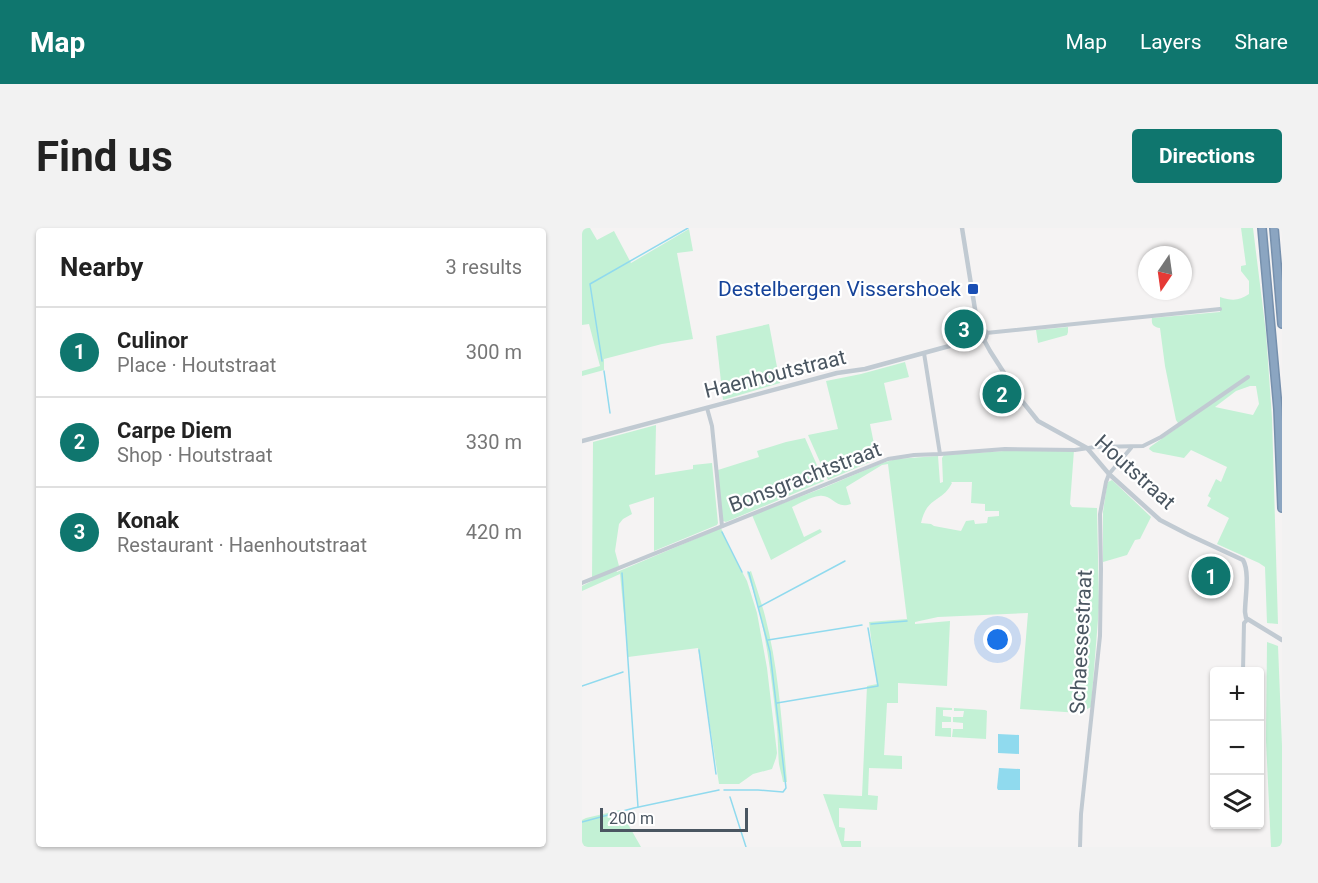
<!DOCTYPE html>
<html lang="en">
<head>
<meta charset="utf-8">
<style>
  :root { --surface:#fff; --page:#f2f2f2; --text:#222; --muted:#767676; --line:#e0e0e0; --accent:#0f766e }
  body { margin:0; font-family:Roboto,sans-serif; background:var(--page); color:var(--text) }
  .controls { position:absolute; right:18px; bottom:18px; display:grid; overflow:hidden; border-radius:6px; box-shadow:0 2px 4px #0004 }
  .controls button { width:54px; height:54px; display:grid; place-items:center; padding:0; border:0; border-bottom:2px solid var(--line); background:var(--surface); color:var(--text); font:30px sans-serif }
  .compass { position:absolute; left:556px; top:18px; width:54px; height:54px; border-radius:50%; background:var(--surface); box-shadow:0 2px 4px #0004; rotate:193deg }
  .scale { position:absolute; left:18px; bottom:15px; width:148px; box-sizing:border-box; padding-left:6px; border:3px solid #4a5661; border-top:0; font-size:16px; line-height:21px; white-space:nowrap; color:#4a5661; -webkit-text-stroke:4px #fff; paint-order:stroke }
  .you { position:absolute; left:416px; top:412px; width:21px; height:21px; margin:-15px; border:4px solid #fff; border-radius:50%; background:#1a73e8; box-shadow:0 0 0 9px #1a73e833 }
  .badge { display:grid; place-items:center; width:39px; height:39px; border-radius:50%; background:var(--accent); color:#fff; font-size:20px; font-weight:700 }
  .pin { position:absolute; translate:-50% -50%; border:3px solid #fff; box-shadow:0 2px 6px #0006 }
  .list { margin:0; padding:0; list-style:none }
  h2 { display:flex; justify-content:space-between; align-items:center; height:78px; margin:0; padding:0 24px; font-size:26px }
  h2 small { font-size:20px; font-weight:400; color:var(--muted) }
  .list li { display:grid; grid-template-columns:39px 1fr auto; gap:18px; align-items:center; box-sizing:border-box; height:90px; padding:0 24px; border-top:2px solid var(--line) }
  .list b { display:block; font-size:22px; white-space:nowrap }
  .list p { margin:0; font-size:20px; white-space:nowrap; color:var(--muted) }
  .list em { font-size:20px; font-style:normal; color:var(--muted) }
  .icon { flex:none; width:33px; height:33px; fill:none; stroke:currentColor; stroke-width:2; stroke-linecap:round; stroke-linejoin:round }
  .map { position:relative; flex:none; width:700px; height:619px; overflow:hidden; border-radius:6px }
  header { display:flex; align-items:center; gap:36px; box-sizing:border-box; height:84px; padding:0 30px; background:var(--accent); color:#fff }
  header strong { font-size:28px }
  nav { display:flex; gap:33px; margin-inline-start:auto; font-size:21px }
  .intro { display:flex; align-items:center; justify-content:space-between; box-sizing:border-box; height:144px; padding:0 36px }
  h1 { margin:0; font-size:42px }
  .button { padding:15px 27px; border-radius:6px; background:var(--accent); color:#fff; font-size:21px; font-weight:700 }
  main { display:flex; gap:36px; padding:0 36px }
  aside { flex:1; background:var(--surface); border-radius:6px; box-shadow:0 2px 4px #0004 }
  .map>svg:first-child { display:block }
  .green { fill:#c3f1d5; fill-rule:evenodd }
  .water { fill:#90daee }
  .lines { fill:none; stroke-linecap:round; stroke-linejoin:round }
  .stream { stroke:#90daee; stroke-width:1.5 }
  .motorway-casing { stroke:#7690ad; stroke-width:10 }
  .minor { stroke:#c1cad2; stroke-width:4 }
  .tertiary { stroke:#c1cad2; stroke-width:4.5 }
  .motorway { stroke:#8ba5c1; stroke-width:7 }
  .transit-dot { fill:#1a4fb4; stroke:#fff; stroke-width:2 }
  .labels { text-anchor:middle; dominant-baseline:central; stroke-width:4.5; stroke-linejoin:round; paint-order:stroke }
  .transit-label { font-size:21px; fill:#164399; stroke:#fff; text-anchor:end }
  .street-label { font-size:21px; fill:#4a5661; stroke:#fff }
</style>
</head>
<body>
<header>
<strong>Map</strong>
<nav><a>Map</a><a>Layers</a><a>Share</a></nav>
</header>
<div class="intro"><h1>Find us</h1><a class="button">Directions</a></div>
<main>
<aside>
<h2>Nearby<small>3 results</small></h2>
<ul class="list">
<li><span class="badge">1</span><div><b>Culinor</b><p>Place · Houtstraat</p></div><em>300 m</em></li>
<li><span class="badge">2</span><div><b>Carpe Diem</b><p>Shop · Houtstraat</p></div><em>330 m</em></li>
<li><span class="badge">3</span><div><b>Konak</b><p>Restaurant · Haenhoutstraat</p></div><em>420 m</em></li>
</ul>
</aside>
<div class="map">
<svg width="700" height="619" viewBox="0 0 700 619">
  <rect width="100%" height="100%" fill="#f5f3f3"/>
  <g class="green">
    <path d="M0,0H8L15,12L32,3L49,35L107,1L111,23L95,25L111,111L80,116L22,131V142L0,148V143L18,138L7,96L0,97Z"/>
    <path d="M659,0H671L684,105L690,190L696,396L685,395L683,339L677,335L635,316L647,290L625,278L629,270L626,268L634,251L639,254L645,239L609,222L602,230L571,224L567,221L568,219L598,198L594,192L583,138L578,100C572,99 569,97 570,90L638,84V69C650,73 657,73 667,66V53L659,43V38L664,37ZM668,158H674L677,176L671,187L633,179L654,163Z"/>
    <path d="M187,96L198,155L141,172L134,108Z"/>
    <path d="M486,99V104L485,107L456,115L454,102Z"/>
    <path d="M323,134L327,149L302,155L310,192L288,196L295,231L246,252L226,207L256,201L244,153L279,146Z"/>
    <path d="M74,197L73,247L111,241V237L130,235L136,295L135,297L72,323V269L47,277L50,286L41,291L37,296L33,323L37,338L33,340L35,344L139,300L148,321L165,353L175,385L185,440L195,525L194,530L190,541L171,546L157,556H137L116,420L46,429L38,346L0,363V358L10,353L11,214Z"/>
    <path d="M223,210L242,253L144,294L141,293L135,245L136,242L177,229L175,223L204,214Z"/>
    <path d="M492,222L488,276L490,279L515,280L517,379L509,479L498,485L438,481L446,385L356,389L333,394V396L368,393L365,458L316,455V475H305L302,527L320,528V541L287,540L286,567L296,568L295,582L257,580V599L263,600L262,613H279V619H260L241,566L280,568L285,458L295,456L287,394L325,391L306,236L300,237L264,259L269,276C253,282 251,266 237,268C229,269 218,275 210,279L222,309L238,301L240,304L189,332L170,287L241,260L300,235L314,231L356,228L358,255L361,254L360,230L362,227L422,223ZM369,254H390L389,275L403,276V283H417V288L406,289L405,295L393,296L392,292L384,293L379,303L352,298L349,296L339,295C345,268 360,275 370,255Z"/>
    <path d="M530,252L569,289L558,311L553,312L545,327L521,334V284L525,257L526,254Z"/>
    <path d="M169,343C174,358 179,373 183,388C197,441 200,498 205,554H201C200,547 198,542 197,536C196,525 196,510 195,499C189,447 184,394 165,345Z"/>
    <path d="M685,414L696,418L700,518V619H689L684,512Z"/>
    <path d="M354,479L370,480V482H361V488L369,489V494H360V500H369V509L353,508Z"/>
    <path d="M372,480L403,482L405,483L404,511L370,509L371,501H381V495L371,494V489H381L382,483H372Z"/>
    <path d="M38,582L59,619H0V592L4,590Z"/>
  </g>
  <g class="water">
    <path d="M416,506L437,507V526L416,525Z"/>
    <path d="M417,540L438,541V562H416L415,560Z"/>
  </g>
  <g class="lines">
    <g class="stream">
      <path d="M20,133L8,56L106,0"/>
      <path d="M22,143L28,185"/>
      <path d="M140,304L160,344"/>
      <path d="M40,345L56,579"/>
      <path d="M177,379L263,333"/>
      <path d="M289,396L325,393"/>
      <path d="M186,412L280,397"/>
      <path d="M117,422L134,546"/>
      <path d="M0,458L41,444"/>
      <path d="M195,475L296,458L286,400"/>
      <path d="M142,562H176L201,564L204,560L188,424L167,345L166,344"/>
      <path d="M148,569L164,619"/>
      <path d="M0,594L52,580L137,562"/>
    </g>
    <g class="motorway-casing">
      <g id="motorway">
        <path d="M680,0L696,181L700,280"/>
        <path d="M692,0L700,96"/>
      </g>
    </g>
    <g class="minor">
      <path d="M404,105L638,81"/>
      <path d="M342,125L358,226"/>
      <path d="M125,180L130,198L140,298"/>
      <path d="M0,355L306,231L332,227L358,226L423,221L493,222L513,219L561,218L579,209L666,149"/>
      <path d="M661,443L662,395L665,392"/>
      <path d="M498,619L499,586L518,408L519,341L518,286L524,254L527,246L549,220"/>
    </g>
    <g class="tertiary">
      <path d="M380,0L396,100"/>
      <path d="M396,100C404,100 407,106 402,112"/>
      <path d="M402,112L408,123L440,173L456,193L505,220L527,246L578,292L607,307L661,332C668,344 663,370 663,384L664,390L700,412"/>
      <path d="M0,213L255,145L283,141L393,111L397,113L402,112"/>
    </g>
    <use href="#motorway" class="motorway"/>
  </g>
  <rect class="transit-dot" x="385" y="55" width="12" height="12" rx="3"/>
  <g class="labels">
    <g class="transit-label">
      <text x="379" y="61">Destelbergen Vissershoek</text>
    </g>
    <g class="street-label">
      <text transform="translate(193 146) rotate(-14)">Haenhoutstraat</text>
      <text transform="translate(553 244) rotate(42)">Houtstraat</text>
      <text transform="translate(223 249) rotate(-21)">Bonsgrachtstraat</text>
      <text transform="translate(499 414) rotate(-87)">Schaessestraat</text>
    </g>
  </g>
</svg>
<div class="controls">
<button>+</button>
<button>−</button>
<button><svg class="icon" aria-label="layers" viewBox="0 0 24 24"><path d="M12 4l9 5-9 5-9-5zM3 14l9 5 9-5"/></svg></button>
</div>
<svg class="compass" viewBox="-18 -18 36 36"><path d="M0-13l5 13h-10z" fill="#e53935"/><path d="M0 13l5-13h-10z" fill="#767676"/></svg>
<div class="scale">200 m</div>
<div class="you"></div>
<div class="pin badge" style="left:629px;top:348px">1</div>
<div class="pin badge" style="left:420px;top:166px">2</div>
<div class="pin badge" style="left:382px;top:101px">3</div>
</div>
</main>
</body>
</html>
